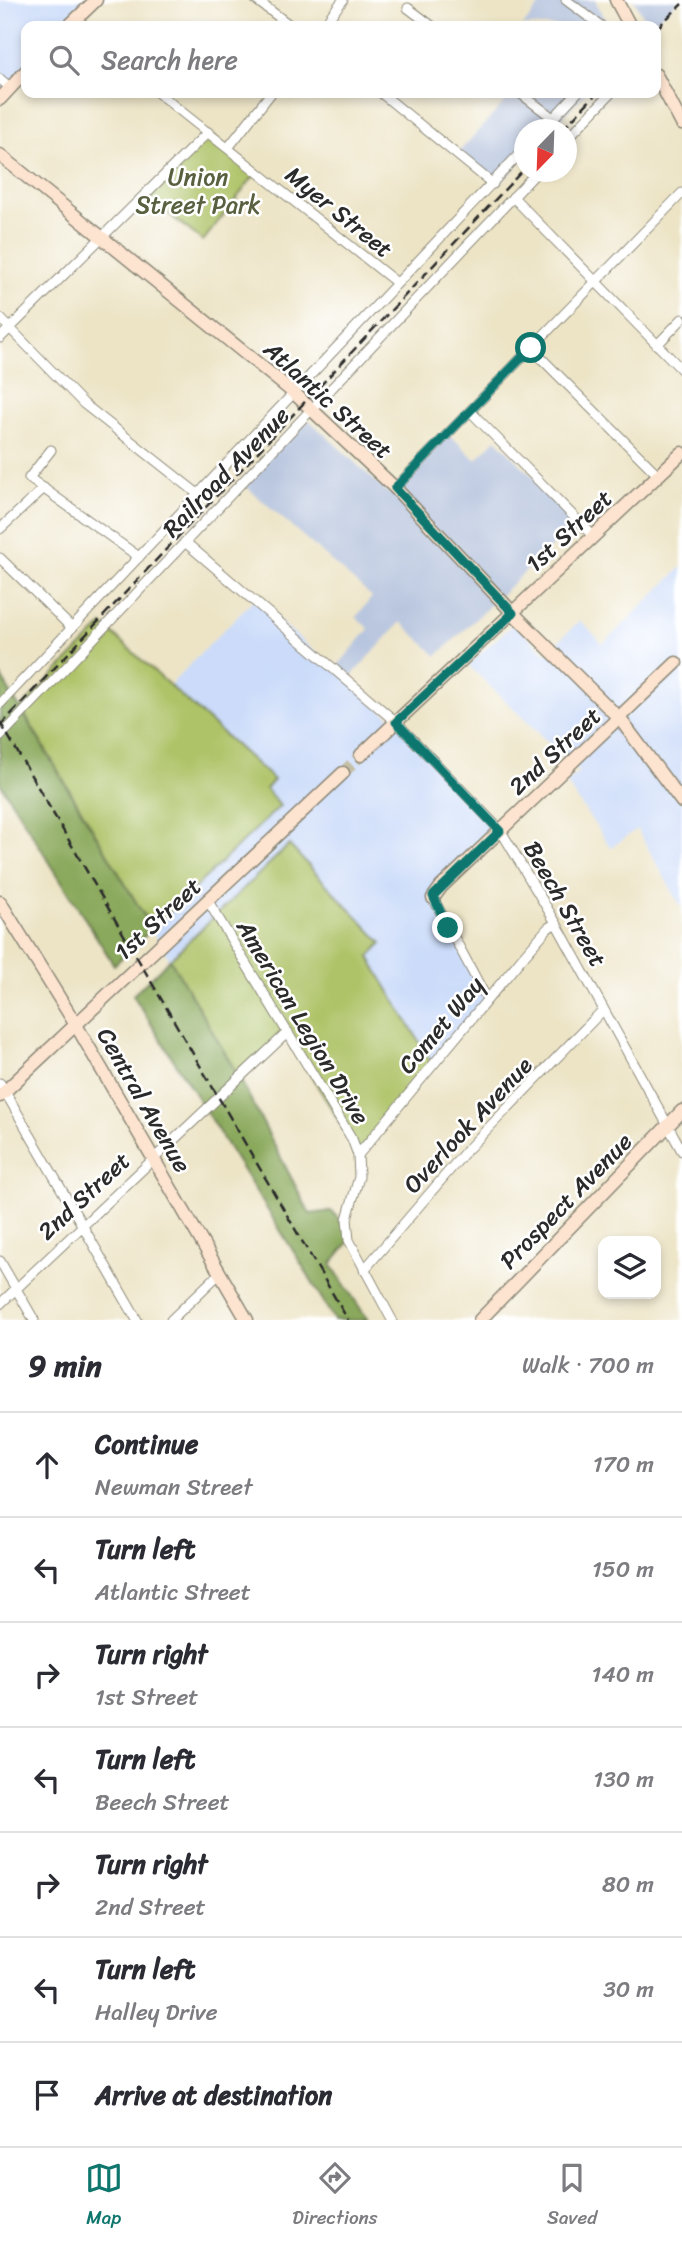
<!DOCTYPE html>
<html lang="en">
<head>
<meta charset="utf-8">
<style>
  :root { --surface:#fff; --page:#f7f7f7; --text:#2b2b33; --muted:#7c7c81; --line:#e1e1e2; --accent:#0f766e }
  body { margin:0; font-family:Sriracha,sans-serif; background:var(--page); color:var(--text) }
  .controls { position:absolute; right:21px; bottom:21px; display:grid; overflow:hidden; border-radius:14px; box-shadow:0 4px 10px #0003 }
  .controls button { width:63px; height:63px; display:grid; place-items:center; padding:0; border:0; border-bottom:2px solid var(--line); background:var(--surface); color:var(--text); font:35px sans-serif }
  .compass { position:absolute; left:514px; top:119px; width:63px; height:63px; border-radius:50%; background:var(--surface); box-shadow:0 4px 10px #0003; rotate:203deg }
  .stop { position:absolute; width:21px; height:21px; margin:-16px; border:5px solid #0f766e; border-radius:50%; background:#fff }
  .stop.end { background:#0f766e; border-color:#fff; box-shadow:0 2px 7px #0008 }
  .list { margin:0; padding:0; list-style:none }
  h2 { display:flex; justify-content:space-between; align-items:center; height:91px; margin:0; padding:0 28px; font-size:30px }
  h2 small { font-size:23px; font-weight:400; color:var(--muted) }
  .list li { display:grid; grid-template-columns:46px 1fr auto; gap:21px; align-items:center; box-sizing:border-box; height:105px; padding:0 28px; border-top:2px solid var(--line) }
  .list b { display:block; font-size:26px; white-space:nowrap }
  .list p { margin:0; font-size:23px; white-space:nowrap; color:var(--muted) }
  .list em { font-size:23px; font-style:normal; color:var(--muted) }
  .icon { flex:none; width:38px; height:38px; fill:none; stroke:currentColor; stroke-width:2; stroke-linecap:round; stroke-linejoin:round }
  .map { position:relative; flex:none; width:682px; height:1320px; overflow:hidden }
  .search { position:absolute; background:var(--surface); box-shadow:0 4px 10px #0003; left:21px; right:21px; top:21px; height:77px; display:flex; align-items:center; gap:18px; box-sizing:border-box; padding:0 24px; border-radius:14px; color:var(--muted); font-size:26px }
  .sheet { height:826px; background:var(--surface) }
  nav { display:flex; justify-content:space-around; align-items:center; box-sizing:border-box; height:98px; border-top:2px solid var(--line); background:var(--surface); font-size:19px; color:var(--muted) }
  nav a { display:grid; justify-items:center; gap:4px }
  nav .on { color:var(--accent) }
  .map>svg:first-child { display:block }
  .built { fill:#cbdbf9 }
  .industrial { fill:#b7c5de }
  .green { fill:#aec367; stroke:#6c7749; stroke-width:2 }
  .forest { fill:#8aa95c; stroke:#5a6a44; stroke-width:2 }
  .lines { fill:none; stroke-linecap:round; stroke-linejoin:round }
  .secondary-tunnel { stroke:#c6bfa7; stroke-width:12; stroke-dasharray:12 6; stroke-linecap:butt }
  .street-casing { stroke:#8c8878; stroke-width:11 }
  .secondary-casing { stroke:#8c8878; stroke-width:15 }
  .street { stroke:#fff; stroke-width:9 }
  .secondary { stroke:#fde4d0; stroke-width:12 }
  .rail { stroke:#2b2b2b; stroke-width:2.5; stroke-dasharray:10 5; stroke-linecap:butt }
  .route { stroke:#0f766e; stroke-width:9 }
  .labels { text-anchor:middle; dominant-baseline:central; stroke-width:5; stroke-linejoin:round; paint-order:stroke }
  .park-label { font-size:24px; fill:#596040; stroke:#fff }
  .street-label { font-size:24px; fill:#2b2b2b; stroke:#fff }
</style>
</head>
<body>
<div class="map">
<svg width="682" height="1320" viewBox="0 0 682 1320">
  <rect width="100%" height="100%" fill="#fff"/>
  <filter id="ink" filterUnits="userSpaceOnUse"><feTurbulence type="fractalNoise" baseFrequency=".0143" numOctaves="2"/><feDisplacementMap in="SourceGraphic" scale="14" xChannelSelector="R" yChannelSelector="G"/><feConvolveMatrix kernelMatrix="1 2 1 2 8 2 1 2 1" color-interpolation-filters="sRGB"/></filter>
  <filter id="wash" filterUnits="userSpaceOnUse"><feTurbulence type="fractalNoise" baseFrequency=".00686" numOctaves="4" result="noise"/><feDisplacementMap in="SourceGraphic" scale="28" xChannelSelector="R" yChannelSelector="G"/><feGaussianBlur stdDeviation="1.57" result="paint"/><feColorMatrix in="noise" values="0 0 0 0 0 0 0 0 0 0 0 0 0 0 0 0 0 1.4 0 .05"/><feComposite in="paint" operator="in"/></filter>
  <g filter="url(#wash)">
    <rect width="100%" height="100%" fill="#ede4c6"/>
    <g class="built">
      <path d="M0,0H96L69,26H26V71L0,99Z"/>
      <path d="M682,567V908L637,829L611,848L566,783L579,772L468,665L514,623L546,654L580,620L603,644Z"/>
      <path d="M254,599L396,722L501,831L431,897L487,999L358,1155L288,1032L239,1077L21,708L103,625L170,685Z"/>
    </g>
    <g class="industrial">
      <path d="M544,0H595L609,26H523Z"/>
      <path d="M634,0H679L649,26Z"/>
      <path d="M513,93H585L551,129L524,130V158L499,185L457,154Z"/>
      <path d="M309,420L389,494L448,433L476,460L496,439L577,522L437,656L401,622L348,680L335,669L369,629L356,617L372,597L240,481Z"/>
    </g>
    <g class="green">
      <path d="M208,132L257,172L203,241L145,195Z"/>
      <path d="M103,625L274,780L266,789L280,806L152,929L21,708Z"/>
      <path d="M289,845L382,943L369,957L432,1063L358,1152L285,1033L239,1077L170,959Z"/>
    </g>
    <g class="forest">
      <path d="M0,675L152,929L114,965L0,783Z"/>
      <path d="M170,959L239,1077L310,1214L331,1211L346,1225L349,1242L331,1264L368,1320H334L307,1273L133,995Z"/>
    </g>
  </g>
  <g filter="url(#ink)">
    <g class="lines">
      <path class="secondary-tunnel" d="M343,773L361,755"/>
      <g class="street-casing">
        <g id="street">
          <path d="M256,0L291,26"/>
          <path d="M566,0L601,26"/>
          <path d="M408,8L432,26"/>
          <path d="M323,26L343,0"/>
          <path d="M0,79L11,88"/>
          <path d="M158,93L397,283"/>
          <path d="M381,93L493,184"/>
          <path d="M520,93L553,118"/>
          <path d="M542,130L577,93"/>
          <path d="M566,140L611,93"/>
          <path d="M228,148L271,93"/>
          <path d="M513,197L682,370"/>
          <path d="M0,318L84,404L198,494"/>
          <path d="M0,338L208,132"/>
          <path d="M657,345L682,319"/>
          <path d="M531,348L658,475"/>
          <path d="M470,411L593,536"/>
          <path d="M51,450L29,478L139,557"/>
          <path d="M395,488L682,193"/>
          <path d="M0,529L44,488"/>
          <path d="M185,542L396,722L501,831L556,923L682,1151"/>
          <path d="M0,558L72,628"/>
          <path d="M0,704L524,149"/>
          <path d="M0,737L537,172"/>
          <path d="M433,898L487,999"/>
          <path d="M208,901L352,1139L358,1155L359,1177L347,1219L349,1240L392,1320"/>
          <path d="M0,1083L137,1320"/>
          <path d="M358,1155L522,958L548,928L556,923"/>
          <path d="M0,1261L34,1320"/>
          <path d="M364,1270L466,1151L603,1010"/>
          <path d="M0,1304L288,1032"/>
          <path d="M171,1320L220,1273"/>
        </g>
      </g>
      <g class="secondary-casing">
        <g id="secondary">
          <path d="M616,0L630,26"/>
          <path d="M69,26L96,0"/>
          <path d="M656,75L682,124"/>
          <path d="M0,99L26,71"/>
          <path d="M0,155L294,393L395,488L513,613L620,719L682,802"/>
          <path d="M361,755L682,453"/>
          <path d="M433,898L441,887L676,663"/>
          <path d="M0,902L76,1025L247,1320"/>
          <path d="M0,1096L343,773"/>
          <path d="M480,1320L682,1111"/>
        </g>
      </g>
      <use href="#street" class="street"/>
      <use href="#secondary" class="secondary"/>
      <g class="rail">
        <path d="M656,29L682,4"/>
        <path d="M562,130L597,93"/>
        <path d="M0,722L348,1320"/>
        <path d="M0,726L524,169"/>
      </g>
    </g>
  </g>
  <g class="lines" filter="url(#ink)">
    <path class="route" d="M448,928L433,896L500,831L396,722L513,613L395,488L531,348"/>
  </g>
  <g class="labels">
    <g class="park-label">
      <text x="198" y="177">Union<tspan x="198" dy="28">Street Park</tspan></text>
    </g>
    <g class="street-label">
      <text transform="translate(339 212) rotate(39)">Myer Street</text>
      <text transform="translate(328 400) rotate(42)">Atlantic Street</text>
      <text transform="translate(226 472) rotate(-46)">Railroad Avenue</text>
      <text transform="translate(569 531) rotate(-43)">1st Street</text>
      <text transform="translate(555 751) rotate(-43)">2nd Street</text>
      <text transform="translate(565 904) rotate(60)">Beech Street</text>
      <text transform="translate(158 919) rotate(-43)">1st Street</text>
      <text transform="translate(303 1022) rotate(59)">American Legion Drive</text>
      <text transform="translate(441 1025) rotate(-50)">Comet Way</text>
      <text transform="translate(144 1100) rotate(60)">Central Avenue</text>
      <text transform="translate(468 1125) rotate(-47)">Overlook Avenue</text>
      <text transform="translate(84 1196) rotate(-43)">2nd Street</text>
      <text transform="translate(566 1201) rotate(-46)">Prospect Avenue</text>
    </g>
  </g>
</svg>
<div class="controls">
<button><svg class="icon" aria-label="layers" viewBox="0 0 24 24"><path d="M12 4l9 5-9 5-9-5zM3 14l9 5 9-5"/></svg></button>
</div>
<svg class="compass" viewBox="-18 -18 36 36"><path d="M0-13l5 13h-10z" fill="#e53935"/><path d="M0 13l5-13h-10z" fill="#7c7c81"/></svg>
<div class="stop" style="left:531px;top:348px"></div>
<div class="stop end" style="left:448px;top:928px"></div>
<div class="search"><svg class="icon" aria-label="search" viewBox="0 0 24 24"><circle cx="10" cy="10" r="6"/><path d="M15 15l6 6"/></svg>Search here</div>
</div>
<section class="sheet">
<h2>9 min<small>Walk · 700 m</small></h2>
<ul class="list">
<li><svg class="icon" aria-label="ahead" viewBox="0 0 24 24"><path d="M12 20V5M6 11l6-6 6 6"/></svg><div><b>Continue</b><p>Newman Street</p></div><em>170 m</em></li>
<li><svg class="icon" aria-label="left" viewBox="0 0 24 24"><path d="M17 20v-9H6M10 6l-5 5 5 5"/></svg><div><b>Turn left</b><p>Atlantic Street</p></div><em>150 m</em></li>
<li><svg class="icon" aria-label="right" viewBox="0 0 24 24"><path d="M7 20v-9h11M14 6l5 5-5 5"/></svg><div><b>Turn right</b><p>1st Street</p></div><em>140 m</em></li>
<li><svg class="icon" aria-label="left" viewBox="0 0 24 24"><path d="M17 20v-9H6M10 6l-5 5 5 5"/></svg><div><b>Turn left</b><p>Beech Street</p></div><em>130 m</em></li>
<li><svg class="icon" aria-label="right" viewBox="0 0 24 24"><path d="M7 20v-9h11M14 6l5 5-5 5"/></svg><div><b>Turn right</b><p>2nd Street</p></div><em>80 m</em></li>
<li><svg class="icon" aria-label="left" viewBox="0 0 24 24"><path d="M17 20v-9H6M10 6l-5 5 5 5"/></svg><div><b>Turn left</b><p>Halley Drive</p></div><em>30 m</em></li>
<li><svg class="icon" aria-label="arrive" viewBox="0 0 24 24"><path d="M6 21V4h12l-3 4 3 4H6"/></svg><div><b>Arrive at destination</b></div></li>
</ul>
</section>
<nav>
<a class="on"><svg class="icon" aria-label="map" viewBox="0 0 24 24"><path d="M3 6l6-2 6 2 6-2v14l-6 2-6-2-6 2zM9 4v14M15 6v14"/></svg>Map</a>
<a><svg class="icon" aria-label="directions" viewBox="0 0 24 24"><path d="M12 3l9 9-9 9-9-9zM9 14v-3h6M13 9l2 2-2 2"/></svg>Directions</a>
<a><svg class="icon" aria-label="saved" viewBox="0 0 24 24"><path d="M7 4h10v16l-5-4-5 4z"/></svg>Saved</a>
</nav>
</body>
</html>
